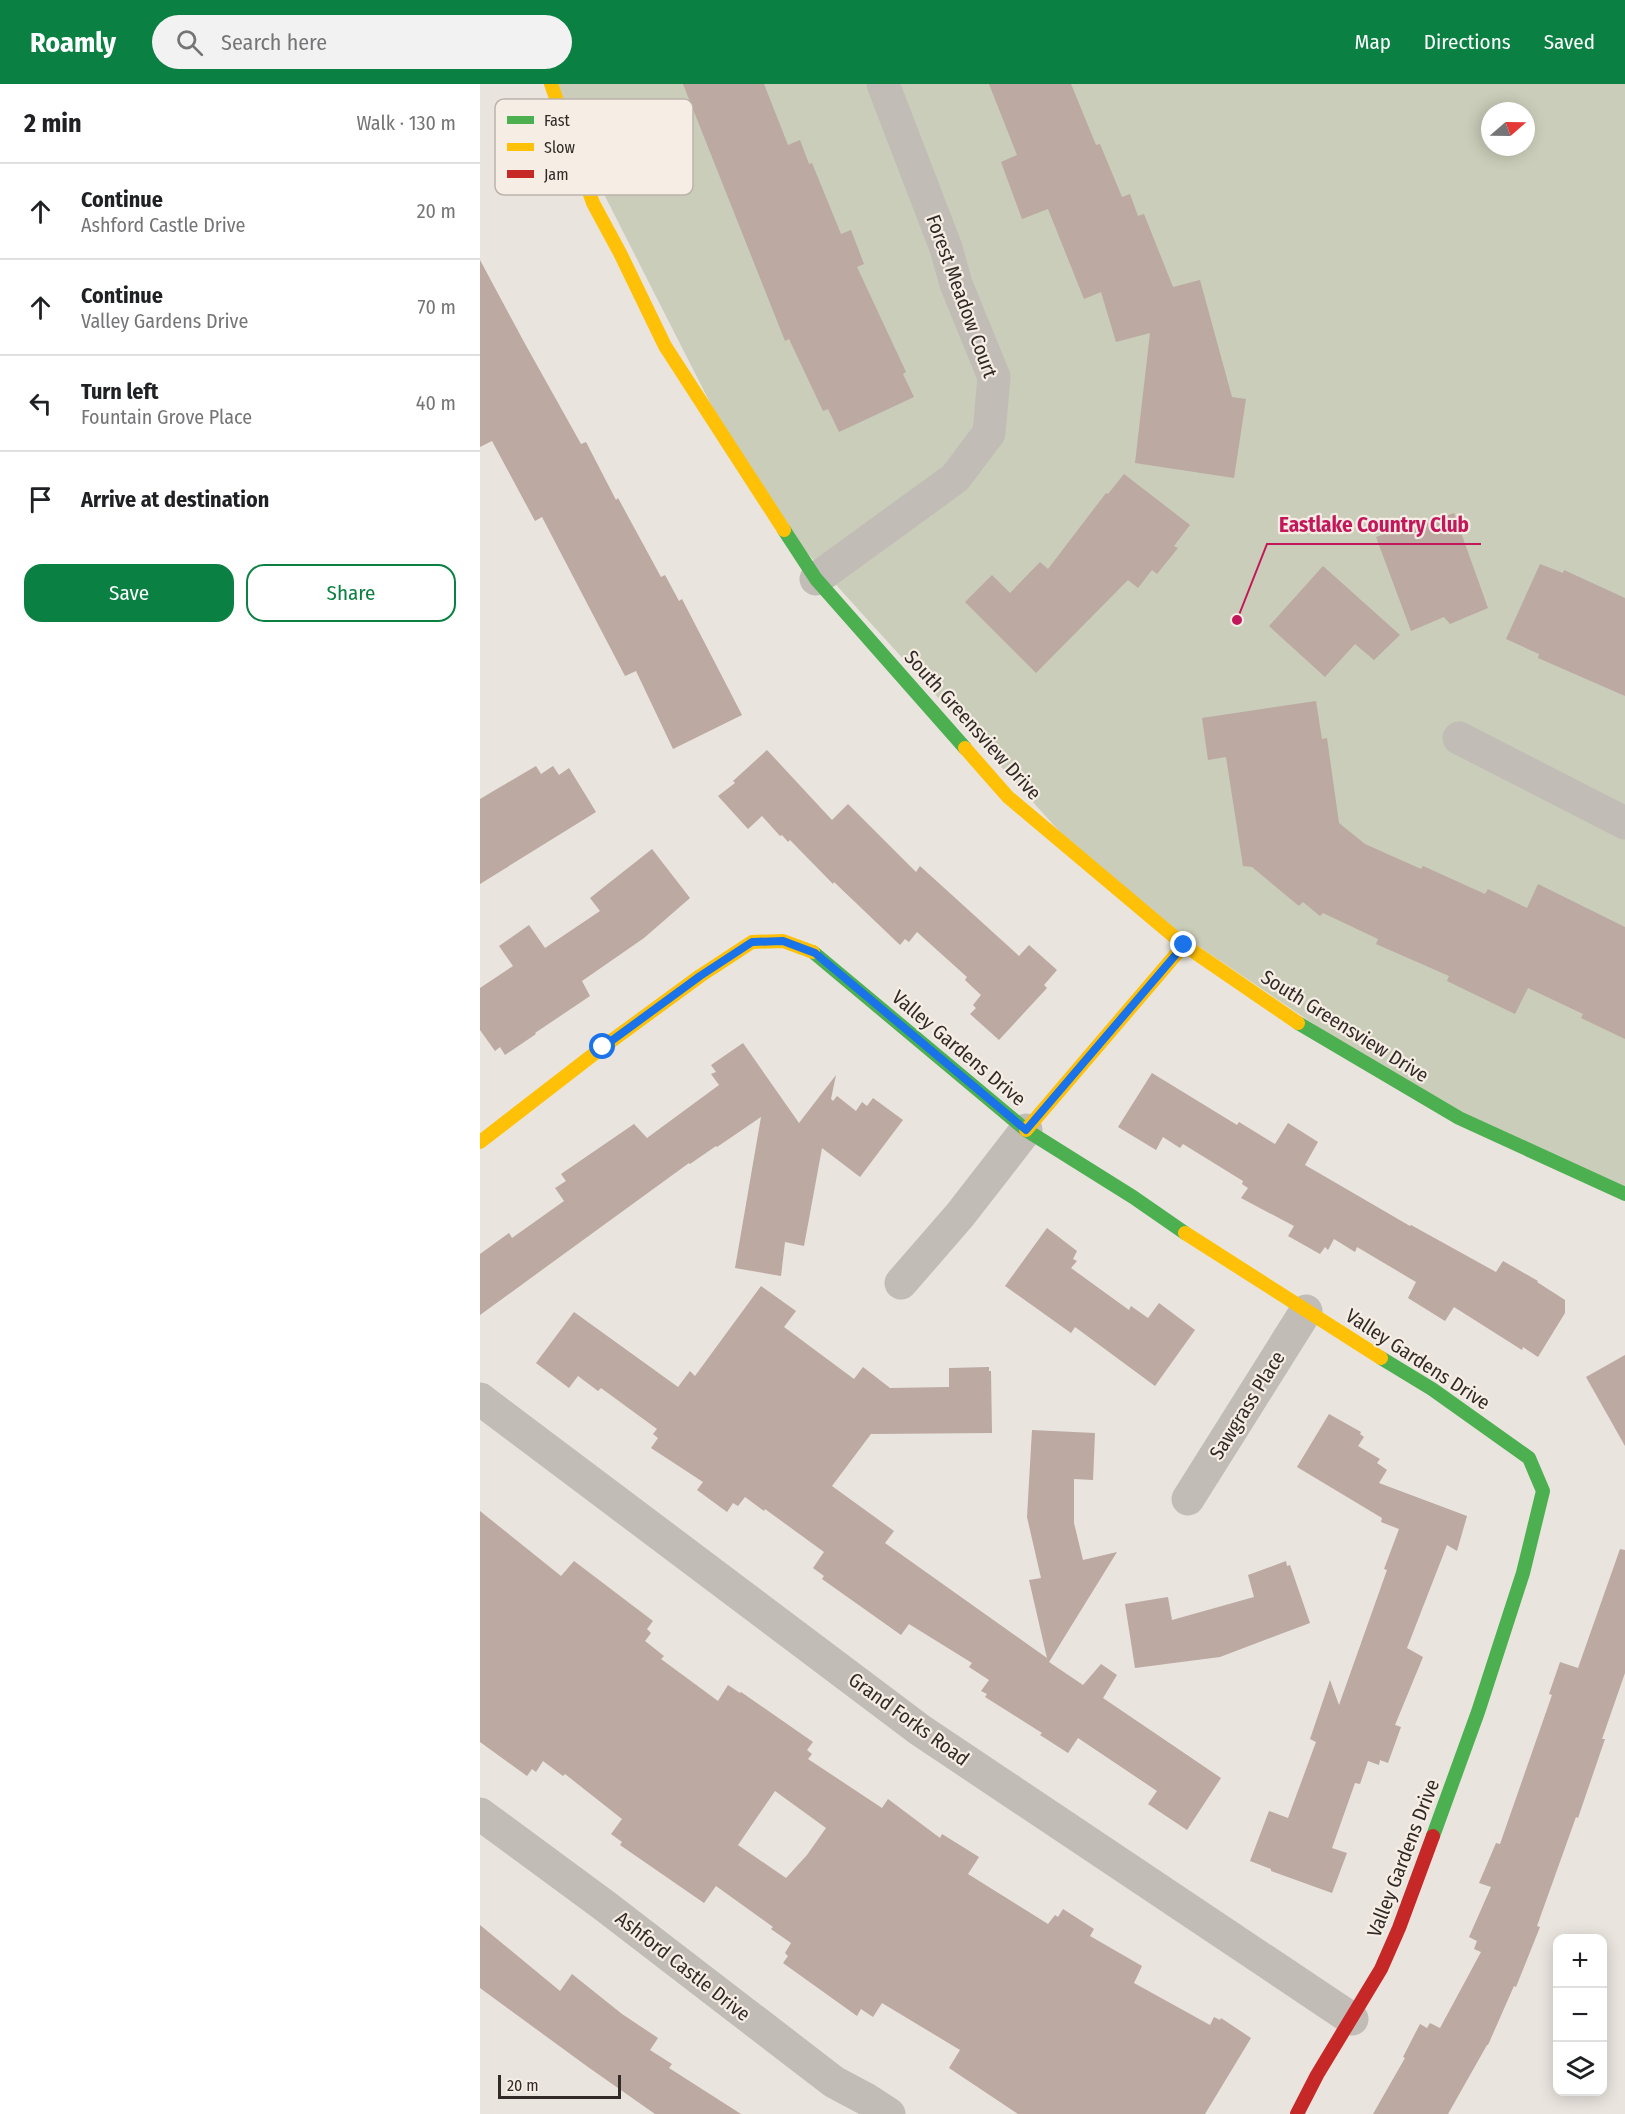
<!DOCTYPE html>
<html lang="en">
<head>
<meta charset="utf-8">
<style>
  :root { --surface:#fff; --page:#f2f2f2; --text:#202124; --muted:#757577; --line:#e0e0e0; --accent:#0b8043 }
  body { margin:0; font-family:"Fira Sans Condensed",sans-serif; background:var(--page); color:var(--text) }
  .controls { position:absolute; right:18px; bottom:18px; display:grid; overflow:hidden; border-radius:12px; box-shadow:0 3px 15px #0003 }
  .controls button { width:54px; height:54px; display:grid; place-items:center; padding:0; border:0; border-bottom:2px solid var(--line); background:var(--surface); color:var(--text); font:30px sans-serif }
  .compass { position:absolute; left:1001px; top:18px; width:54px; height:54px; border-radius:50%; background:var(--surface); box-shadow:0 3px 15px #0003; rotate:70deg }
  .scale { position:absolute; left:18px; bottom:15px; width:123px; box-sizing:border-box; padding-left:6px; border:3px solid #322a27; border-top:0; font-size:16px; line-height:21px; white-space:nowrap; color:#322a27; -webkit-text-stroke:4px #f6eee5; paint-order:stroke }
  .stop { position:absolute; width:18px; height:18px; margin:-14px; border:4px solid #1a73e8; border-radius:50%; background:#fff }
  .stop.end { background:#1a73e8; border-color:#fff; box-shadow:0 2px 6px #0008 }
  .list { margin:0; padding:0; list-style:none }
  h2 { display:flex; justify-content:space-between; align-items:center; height:78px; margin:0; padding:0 24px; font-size:26px }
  h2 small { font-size:20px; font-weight:400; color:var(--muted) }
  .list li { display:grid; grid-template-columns:39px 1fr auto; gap:18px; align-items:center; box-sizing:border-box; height:96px; padding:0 24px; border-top:2px solid var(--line) }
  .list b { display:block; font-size:22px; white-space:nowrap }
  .list p { margin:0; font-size:20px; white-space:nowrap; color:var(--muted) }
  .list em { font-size:20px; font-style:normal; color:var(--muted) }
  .actions { display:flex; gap:12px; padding:18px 24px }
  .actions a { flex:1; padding:14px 0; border:2px solid var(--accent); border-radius:18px; text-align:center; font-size:21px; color:var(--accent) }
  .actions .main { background:var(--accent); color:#fff }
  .icon { flex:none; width:33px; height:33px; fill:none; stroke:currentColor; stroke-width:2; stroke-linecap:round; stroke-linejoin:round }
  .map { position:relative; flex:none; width:1145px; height:2030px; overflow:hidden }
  header { display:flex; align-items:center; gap:36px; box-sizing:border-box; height:84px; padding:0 30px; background:var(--accent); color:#fff }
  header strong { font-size:28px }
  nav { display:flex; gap:33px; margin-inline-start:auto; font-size:21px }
  .search { width:420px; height:54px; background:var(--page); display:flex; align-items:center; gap:15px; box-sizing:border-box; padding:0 21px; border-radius:33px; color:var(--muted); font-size:22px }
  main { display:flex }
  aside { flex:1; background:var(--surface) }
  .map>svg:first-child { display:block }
  .green { fill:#cacdb9; fill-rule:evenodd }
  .building { fill:#bba9a2; fill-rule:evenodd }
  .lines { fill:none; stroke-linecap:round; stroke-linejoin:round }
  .street { stroke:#c2bcb7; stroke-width:33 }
  .fast { stroke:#4caf50; stroke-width:14 }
  .slow { stroke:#ffc107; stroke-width:14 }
  .jam { stroke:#c62828; stroke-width:14 }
  .route { stroke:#1a73e8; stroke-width:8 }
  .labels { text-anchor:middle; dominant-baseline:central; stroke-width:4.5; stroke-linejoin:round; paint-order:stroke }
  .street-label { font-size:20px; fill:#322a27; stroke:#f6eee5 }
  .key { fill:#f6eee5; stroke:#bbb3ac; stroke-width:1.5 }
  .key-label { font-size:16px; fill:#322a27 }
  .leader { fill:none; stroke:#c2185b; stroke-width:2 }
  .callout-dot { fill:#c2185b; stroke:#f6eee5; stroke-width:2 }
  .callout-label { font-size:21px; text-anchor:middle; font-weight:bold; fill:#c2185b; stroke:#f6eee5; stroke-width:4.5; stroke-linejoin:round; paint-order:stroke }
</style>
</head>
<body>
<header>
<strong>Roamly</strong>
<div class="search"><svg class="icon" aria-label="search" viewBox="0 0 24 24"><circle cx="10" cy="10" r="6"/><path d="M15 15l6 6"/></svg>Search here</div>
<nav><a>Map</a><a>Directions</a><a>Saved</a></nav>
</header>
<main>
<aside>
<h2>2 min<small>Walk · 130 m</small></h2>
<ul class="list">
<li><svg class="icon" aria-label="ahead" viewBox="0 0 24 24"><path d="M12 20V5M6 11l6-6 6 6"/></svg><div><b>Continue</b><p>Ashford Castle Drive</p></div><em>20 m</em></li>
<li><svg class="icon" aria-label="ahead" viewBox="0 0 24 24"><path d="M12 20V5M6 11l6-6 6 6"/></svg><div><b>Continue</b><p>Valley Gardens Drive</p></div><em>70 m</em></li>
<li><svg class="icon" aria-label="left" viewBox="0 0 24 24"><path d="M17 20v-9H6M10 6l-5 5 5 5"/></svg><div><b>Turn left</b><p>Fountain Grove Place</p></div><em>40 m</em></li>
<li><svg class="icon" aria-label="arrive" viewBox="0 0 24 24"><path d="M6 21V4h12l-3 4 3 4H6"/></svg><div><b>Arrive at destination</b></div></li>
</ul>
<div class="actions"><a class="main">Save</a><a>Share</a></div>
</aside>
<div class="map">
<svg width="1145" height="2030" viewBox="0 0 1145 2030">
  <rect width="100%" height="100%" fill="#e9e4de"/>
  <path class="green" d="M68,0H1145V1112L948,1017L629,802L280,417ZM1010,27H1046V63H1010Z"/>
  <g class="building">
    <path d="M203,0H284L308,61L320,56L329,80L332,79L361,150L371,146L384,180L377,183L426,288L423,290L434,313L359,348L348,325L343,327L309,255L305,257Z"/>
    <path d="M509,0H591L616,61L620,60L642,113L650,110L658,132L664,130L693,203L720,196L752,313L766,315L754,394L655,379L670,249L636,258L621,208L604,215L568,125L542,135L521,78L537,71Z"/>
    <path d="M0,176L44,258L101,360L106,358L136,416L138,414L181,493L185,491L199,517L202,515L262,631L193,665L156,587L145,592L62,433L55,437L12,357L0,363Z"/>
    <path d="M644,390L710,441L694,462L698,464L677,490L672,486L658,504L648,496L556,589L485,518L512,491L530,509L560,478L568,485L626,409L628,410Z"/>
    <path d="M974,429L1008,524L970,540L964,533L931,547L896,453L935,439L937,443Z"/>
    <path d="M1060,480L1083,489L1084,486L1145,514V612L1058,574L1059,570L1026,555Z"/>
    <path d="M843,482L920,551L894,576L875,560L845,593L789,542Z"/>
    <path d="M836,617L842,655L847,654L859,739L885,760L941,785L943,782L1005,810L1008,805L1047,824L1058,800L1145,843V955L1101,934L1103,930L1048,904L1035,930L967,897L969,892L896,860L898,855L843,829L840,832L823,818L819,822L772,783L763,782L746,673L728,676L722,634Z"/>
    <path d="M287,666L352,736L368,720L436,788L440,782L539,872L549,861L577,886L564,901L567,904L519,956L490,930L496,924L493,921L501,911L485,896L487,893L437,848L429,858L425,855L420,861L354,798L353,800L310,756L308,758L302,751L300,752L282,732L268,745L238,712L255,699L253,697Z"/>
    <path d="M56,682L61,690L73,682L79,691L89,684L116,728L0,800V715Z"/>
    <path d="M172,765L210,814L164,854L102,897L110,912L55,949L56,950L25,971L20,963L15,967L0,946V904L33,882L19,862L49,841L65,864L120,827L110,814Z"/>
    <path d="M263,959L319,1039L356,991L351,1015L353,1017L357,1012L376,1027L382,1018L387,1022L393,1014L423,1036L380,1093L342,1064L324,1162L305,1158L301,1192L255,1184L281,1033L237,1063L236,1062L210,1080L209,1079L0,1231V1170L29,1149L32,1154L84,1117L75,1104L86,1097L81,1090L154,1040L167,1054L239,1001L231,990L236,988L231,981Z"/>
    <path d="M672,989L757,1041L759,1038L795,1060L808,1039L838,1058L825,1081L930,1142L931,1141L1016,1188L1023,1177L1058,1197L1057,1198L1085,1216V1229L1058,1273L1043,1263L1042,1266L974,1223L965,1237L928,1214L936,1198L877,1163L875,1168L854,1155L848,1166L845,1163L840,1170L808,1152L814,1142L761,1114L768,1104L762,1100L763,1097L703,1060L700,1064L683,1053L676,1066L638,1043Z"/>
    <path d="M567,1144L597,1167L593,1175L597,1177L591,1184L649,1226L651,1222L668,1234L679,1219L715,1246L675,1302L595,1243L591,1249L525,1202Z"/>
    <path d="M281,1202L316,1227L304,1243L374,1295L383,1283L410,1304L469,1303V1284L509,1283V1287H511L512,1349L391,1350L352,1402L414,1447L405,1459L567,1574L549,1496L561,1494L547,1433L552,1346L615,1349L613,1396L594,1395V1439L603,1476L637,1468L569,1578L603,1601L621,1580L637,1591L623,1614L741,1694L707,1746L668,1720L677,1707L598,1654L588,1669L560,1651L562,1649L505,1613L507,1610L501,1607L509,1596L489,1583L492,1579L429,1540L421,1551L342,1495L344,1492L333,1484L344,1468L285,1425L284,1427L265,1413L258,1422L253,1419L247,1428L217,1406L223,1398L171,1364L178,1354L173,1350L177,1345L121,1304L118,1307L98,1292L89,1304L56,1279L94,1228L198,1303L210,1287L215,1292Z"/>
    <path d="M1145,1271V1362L1106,1293Z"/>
    <path d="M849,1330L881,1348L880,1350L884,1353L878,1362L900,1375L897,1379L907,1386L899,1399L987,1432L977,1467L967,1461L927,1564L943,1573L915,1641L921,1643L908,1679L900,1676L899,1681L888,1677L880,1700L875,1699L852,1764L867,1769L852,1809L791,1787V1785L770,1777L789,1727L808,1734L836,1658L830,1655L850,1596L859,1621L907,1486L904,1485L919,1445L901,1438L902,1434L817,1383Z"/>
    <path d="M0,1427L81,1492L94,1477L173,1537L167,1545L171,1549L165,1557L184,1572L181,1575L238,1617L248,1601L260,1609L261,1608L333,1658L327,1666L332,1670L328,1675L402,1724L408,1715L460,1754L462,1750L499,1773L488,1790L568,1840L575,1831L578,1833L583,1825L614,1845L610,1852L662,1882L654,1899L730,1941L734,1933L740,1936L741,1934L771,1954L725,2030H538L469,1984L480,1966L402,1919L393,1933L381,1925L377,1932L303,1879L308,1872L305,1869L311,1859L291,1845L293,1843L236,1802L224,1819L140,1761L142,1758L131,1750L142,1735L85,1690L83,1692L63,1677L56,1688L52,1685L47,1692L0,1658ZM295,1707L346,1744L327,1771L306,1794L258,1761Z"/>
    <path d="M1140,1465L1145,1466V1589L1122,1655H1125L1098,1734L1096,1733L1057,1842L1060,1843L1036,1903L1034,1902L1008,1961H1007L968,2030H893L925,1974L923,1973L940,1940L947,1944L950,1939L960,1944L1001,1868L994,1865L997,1857L989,1853L1011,1803L999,1799L1016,1759L1020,1760L1072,1611L1069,1610L1080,1578L1098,1584Z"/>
    <path d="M806,1477L807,1482L810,1481L830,1539L740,1573L655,1584L645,1520L688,1513L692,1536L774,1513L768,1491Z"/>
    <path d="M0,1841L80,1907L92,1890L142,1930L178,1954L170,1966L192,1980L189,1984L261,2030H175L108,1983L0,1904Z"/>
  </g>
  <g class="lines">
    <g class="street">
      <path d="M336,495L475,394L509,349L514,293L476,200L466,164L403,0"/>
      <path d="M979,654L1145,739"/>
      <path d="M421,1199L480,1131L546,1046"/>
      <path d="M0,1315L440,1646L872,1935"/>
      <path d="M708,1415L826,1227"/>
      <path d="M0,1730L125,1822L354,1998L386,2015L409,2030"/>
    </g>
    <g class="fast">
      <path d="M304,446L336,495L485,664"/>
      <path d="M333,868L546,1046L653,1113L705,1149"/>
      <path d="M818,939L979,1034L1145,1110"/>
      <path d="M901,1274L952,1305L1049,1374L1063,1407L1043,1489L998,1628L953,1752"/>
    </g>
    <g class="slow">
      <path d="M71,0L113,119L140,169L185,262L304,446"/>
      <path d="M485,664L528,713L704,861L818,939"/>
      <path d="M546,1046L704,861"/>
      <path d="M0,1058L123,963L220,892L272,858L303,857L333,868"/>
      <path d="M705,1149L901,1274"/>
    </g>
    <path class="jam" d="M817,2030L837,1991L901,1885L919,1844L953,1752"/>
  </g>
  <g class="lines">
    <path class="route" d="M123,963L220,892L272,858L303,857L335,869L546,1046L704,861"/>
  </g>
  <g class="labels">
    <g class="street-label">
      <text transform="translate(482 212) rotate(70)">Forest Meadow Court</text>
      <text transform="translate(493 641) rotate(48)">South Greensview Drive</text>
      <text transform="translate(865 942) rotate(32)">South Greensview Drive</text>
      <text transform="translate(479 964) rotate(40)">Valley Gardens Drive</text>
      <text transform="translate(938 1275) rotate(33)">Valley Gardens Drive</text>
      <text transform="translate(767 1321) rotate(-58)">Sawgrass Place</text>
      <text transform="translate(429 1635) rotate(36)">Grand Forks Road</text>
      <text transform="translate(923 1774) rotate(-69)">Valley Gardens Drive</text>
      <text transform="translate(203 1882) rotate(38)">Ashford Castle Drive</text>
    </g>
  </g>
  <rect x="15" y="15" width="198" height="96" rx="9" class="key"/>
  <rect x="27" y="32" width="27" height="8" fill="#4caf50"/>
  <rect x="27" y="59" width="27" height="8" fill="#ffc107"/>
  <rect x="27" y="86" width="27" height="8" fill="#c62828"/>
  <g class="key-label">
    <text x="64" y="42">Fast</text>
    <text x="64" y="69">Slow</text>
    <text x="64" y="96">Jam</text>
  </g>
  <path class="leader" d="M757 536L787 460H1001"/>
  <circle class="callout-dot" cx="757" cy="536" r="6"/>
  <g class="callout-label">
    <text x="894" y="448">Eastlake Country Club</text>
  </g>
</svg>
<div class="controls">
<button>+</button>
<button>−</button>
<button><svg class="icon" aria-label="layers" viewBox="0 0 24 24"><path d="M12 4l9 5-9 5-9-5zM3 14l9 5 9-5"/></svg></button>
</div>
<svg class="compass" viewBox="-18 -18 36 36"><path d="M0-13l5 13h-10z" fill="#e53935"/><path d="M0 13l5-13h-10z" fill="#757577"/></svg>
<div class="scale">20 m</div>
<div class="stop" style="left:123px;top:963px"></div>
<div class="stop end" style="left:704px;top:861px"></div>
</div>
</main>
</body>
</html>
